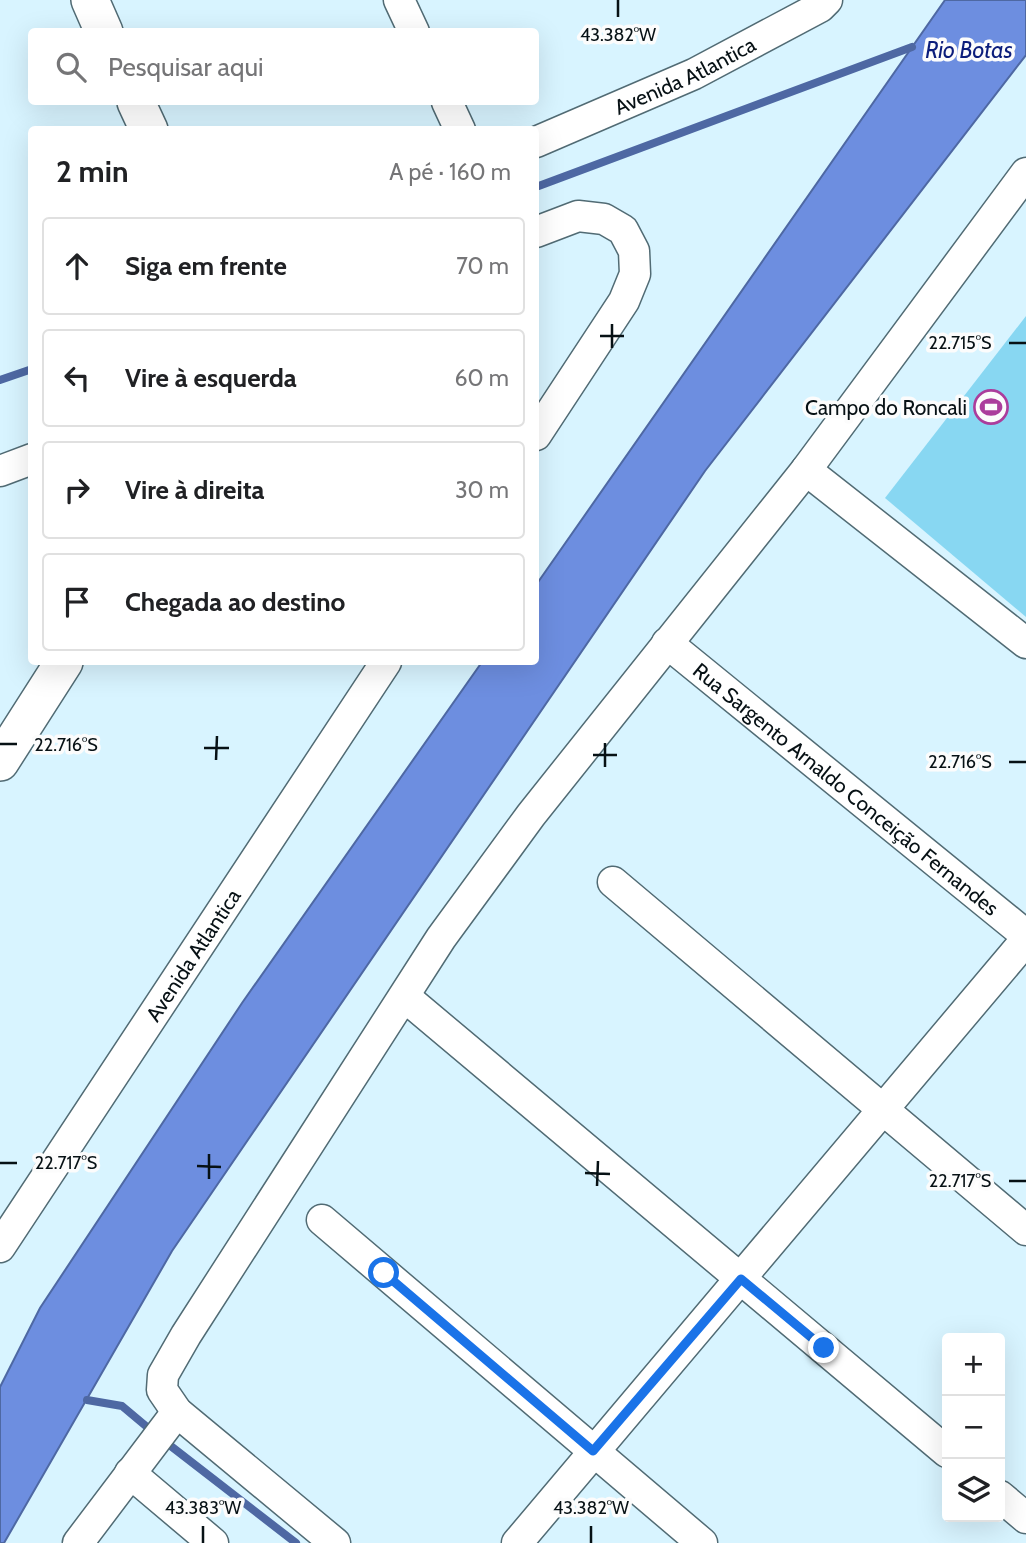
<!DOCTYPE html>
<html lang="pt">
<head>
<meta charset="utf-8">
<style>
  :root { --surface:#fff; --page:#f6f6f6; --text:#202124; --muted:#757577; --line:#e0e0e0 }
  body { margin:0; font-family:Cabin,sans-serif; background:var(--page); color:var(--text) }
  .controls { position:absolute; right:21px; bottom:21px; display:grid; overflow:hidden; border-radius:7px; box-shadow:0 7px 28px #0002 }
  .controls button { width:63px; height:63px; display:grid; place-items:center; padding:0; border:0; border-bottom:2px solid var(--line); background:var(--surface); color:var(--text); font:35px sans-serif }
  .stop { position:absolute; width:21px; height:21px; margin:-16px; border:5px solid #1a73e8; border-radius:50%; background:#fff }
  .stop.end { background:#1a73e8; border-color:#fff; box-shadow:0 2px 7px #0008 }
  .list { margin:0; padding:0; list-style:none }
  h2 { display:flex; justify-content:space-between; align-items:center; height:91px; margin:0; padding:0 28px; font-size:30px }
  h2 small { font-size:23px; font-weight:400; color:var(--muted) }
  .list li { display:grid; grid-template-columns:46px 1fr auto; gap:21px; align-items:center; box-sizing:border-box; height:98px; margin:0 14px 14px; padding:0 14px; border:2px solid var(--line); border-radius:7px }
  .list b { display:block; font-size:26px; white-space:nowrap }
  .list em { font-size:23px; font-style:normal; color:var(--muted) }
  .icon { flex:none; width:38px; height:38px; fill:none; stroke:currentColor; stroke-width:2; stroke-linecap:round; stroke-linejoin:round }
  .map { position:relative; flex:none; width:1026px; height:1543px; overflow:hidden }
  .search { position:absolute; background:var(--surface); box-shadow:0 7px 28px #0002; left:28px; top:28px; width:511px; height:77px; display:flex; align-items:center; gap:18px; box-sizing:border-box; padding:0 24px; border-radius:7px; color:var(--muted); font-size:26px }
  .panel { position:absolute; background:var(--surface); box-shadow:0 7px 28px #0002; left:28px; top:126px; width:511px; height:539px; border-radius:7px }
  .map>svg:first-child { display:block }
  .green { fill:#88d7f2 }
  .water { fill:#6d8ee0; stroke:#4e68a3; stroke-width:2 }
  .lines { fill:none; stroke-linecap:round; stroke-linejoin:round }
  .stream { stroke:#4e68a3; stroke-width:8 }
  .minor-casing { stroke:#516b74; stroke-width:33 }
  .tertiary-casing { stroke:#516b74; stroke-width:40 }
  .minor { stroke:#fff; stroke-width:30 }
  .tertiary { stroke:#fff; stroke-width:37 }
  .route { stroke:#1a73e8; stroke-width:9 }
  .ticks { fill:none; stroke:#071115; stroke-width:2.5 }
  .labels { text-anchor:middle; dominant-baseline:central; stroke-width:7; stroke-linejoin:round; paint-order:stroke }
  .street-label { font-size:21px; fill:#071115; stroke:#fcfcfc }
  .poi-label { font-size:21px; fill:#071115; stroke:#fcfcfc; text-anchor:end }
  .water-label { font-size:23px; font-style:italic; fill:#0b1d7b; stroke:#fcfcfc }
  .ticks-label { font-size:18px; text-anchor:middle; fill:#071115; stroke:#fcfcfc; stroke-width:7; stroke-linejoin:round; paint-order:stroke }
</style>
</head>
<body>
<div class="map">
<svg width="1026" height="1543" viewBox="0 0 1026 1543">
  <rect width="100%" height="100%" fill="#d8f4ff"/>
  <path class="green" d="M1026,316V617L885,498Z"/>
  <path class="water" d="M945,0H1026V55L705,471L172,1251L4,1543H0V1387L40,1308L242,1003L482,662H536V585Z"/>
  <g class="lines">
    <g class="stream">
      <path d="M536,187L912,47"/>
      <path d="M0,380L32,369"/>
      <path d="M87,1400L122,1406L153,1432"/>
      <path d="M163,1440L296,1543"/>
    </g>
    <g class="minor-casing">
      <g id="minor">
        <path d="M399,0L414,32"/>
        <path d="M447,102L460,130"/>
        <path id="s1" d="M536,142L694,74L820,7L827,0"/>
        <path d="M536,232L578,216L604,219L623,230L634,251L635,274L624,301L536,435"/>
        <path d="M806,470L1026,643"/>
        <path d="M0,471L32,459"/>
        <path id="s2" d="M667,643L1026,935"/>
        <path d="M613,882L1026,1230"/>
        <path d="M405,997L947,1452"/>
        <path d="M322,1220L702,1543"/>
        <path id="s3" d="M0,1247L386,662"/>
        <path d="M130,1473L213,1543"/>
        <path d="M1000,1496L1026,1518"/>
        <path d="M78,1543L177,1412"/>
        <path d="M335,1543L177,1412L162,1390L163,1375L186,1335L441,938L531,815L806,470L1026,173"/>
        <path d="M517,1543L1026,940"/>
      </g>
    </g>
    <g class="tertiary-casing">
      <g id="tertiary">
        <path d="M90,0L104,32"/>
        <path d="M136,102L149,130"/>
        <path d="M0,762L64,662"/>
      </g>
    </g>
    <use href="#minor" class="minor"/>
    <use href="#tertiary" class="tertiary"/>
  </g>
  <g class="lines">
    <path class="route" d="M384,1273L593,1451L741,1279L824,1348"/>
  </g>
  <path class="ticks" d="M618,17V0M600,336H624M1009,343H1026M612,348V324M0,744H17M204,748H229M593,755H617M216,760L217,736M1009,762H1026M605,767V743M0,1163H17M197,1166L221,1167M585,1173L610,1174M209,1179V1154M1009,1181H1026M597,1186L598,1161M203,1543V1526M591,1543V1526"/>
  <defs>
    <g id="stadium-ring" transform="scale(1.75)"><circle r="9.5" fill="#fcfcfc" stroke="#ab3d9c" stroke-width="1.5"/><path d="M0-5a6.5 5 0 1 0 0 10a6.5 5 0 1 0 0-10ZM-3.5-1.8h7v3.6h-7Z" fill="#ab3d9c"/></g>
  </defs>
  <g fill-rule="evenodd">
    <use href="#stadium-ring" x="991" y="407"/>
  </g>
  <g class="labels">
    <g class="street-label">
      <text stroke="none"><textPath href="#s1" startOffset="163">Avenida Atlantica</textPath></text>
      <text stroke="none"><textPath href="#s2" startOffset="231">Rua Sargento Arnaldo Conceição Fernandes</textPath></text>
      <text stroke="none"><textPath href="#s3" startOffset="350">Avenida Atlantica</textPath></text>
    </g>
    <g class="poi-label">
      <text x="967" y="407">Campo do Roncali</text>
    </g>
    <g class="water-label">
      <text x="969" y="50">Rio Botas</text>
    </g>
  </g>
  <g class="ticks-label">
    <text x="618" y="41">43.382°W</text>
    <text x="960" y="349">22.715°S</text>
    <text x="66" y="751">22.716°S</text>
    <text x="960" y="768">22.716°S</text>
    <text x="66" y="1169">22.717°S</text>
    <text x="960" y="1187">22.717°S</text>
    <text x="203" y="1514">43.383°W</text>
    <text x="591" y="1514">43.382°W</text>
  </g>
</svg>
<div class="controls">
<button>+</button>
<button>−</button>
<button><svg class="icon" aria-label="layers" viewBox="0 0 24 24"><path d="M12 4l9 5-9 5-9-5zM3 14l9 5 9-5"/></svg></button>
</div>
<div class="stop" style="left:384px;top:1273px"></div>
<div class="stop end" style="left:824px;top:1348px"></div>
<div class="search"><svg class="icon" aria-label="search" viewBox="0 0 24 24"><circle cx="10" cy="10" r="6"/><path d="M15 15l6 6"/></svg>Pesquisar aqui</div>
<section class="panel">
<h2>2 min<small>A pé · 160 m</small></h2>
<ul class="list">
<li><svg class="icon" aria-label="ahead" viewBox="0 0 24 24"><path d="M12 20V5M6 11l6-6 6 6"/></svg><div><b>Siga em frente</b></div><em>70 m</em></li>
<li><svg class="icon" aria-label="left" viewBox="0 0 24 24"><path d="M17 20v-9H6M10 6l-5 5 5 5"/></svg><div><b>Vire à esquerda</b></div><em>60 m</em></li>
<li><svg class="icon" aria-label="right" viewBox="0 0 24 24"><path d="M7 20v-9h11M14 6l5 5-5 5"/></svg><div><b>Vire à direita</b></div><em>30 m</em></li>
<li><svg class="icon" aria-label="arrive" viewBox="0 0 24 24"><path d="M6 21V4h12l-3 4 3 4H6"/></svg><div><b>Chegada ao destino</b></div></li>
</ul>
</section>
</div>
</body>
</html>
